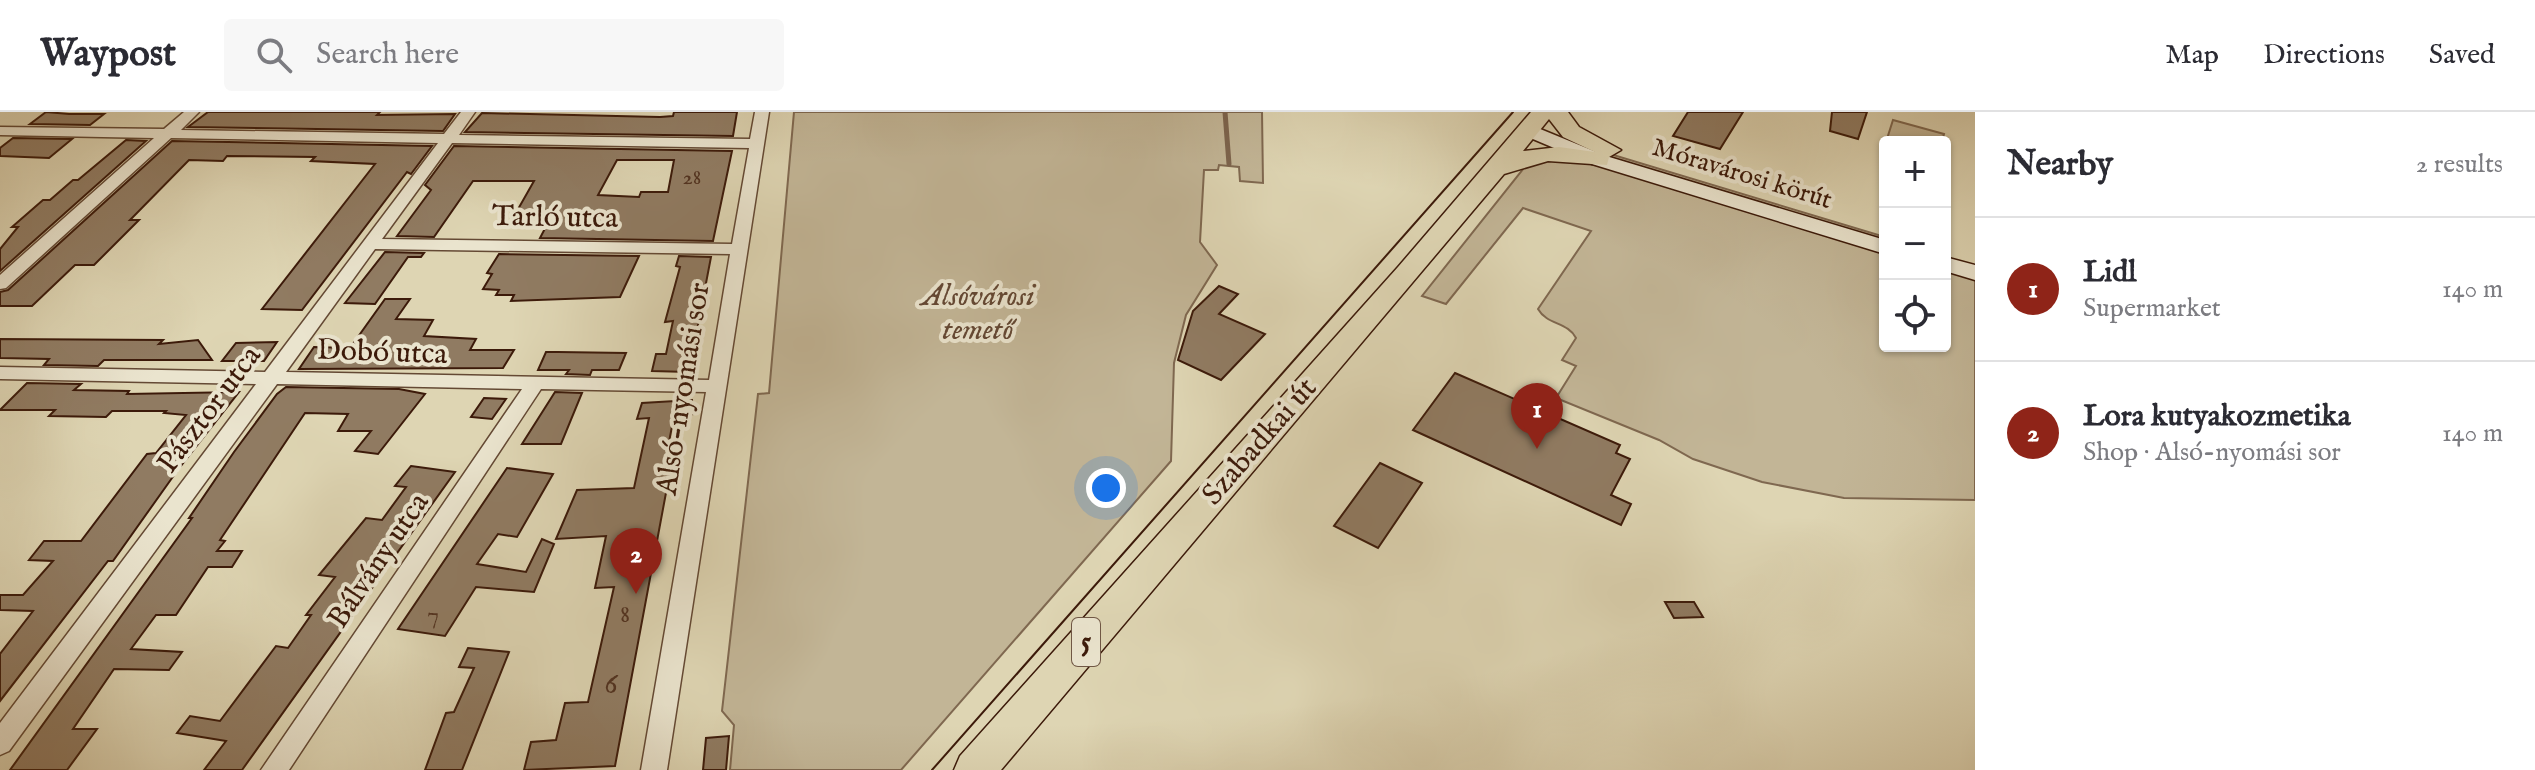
<!DOCTYPE html>
<html lang="en">
<head>
<meta charset="utf-8">
<style>
  :root { --surface:#fff; --page:#f7f7f7; --text:#2b2b33; --muted:#7c7c81; --line:#e1e1e2; --accent:#8f2418 }
  body { margin:0; font-family:"IM FELL English",serif; background:var(--page); color:var(--text) }
  .controls { position:absolute; right:24px; top:24px; display:grid; overflow:hidden; border-radius:8px; box-shadow:0 2px 6px #0004 }
  .controls button { width:72px; height:72px; display:grid; place-items:center; padding:0; border:0; border-bottom:2px solid var(--line); background:var(--surface); color:var(--text); font:40px sans-serif }
  .you { position:absolute; left:1106px; top:376px; width:28px; height:28px; margin:-20px; border:6px solid #fff; border-radius:50%; background:#1a73e8; box-shadow:0 0 0 12px #1a73e833 }
  .badge { display:grid; place-items:center; width:52px; height:52px; border-radius:50%; background:var(--accent); color:#fff; font-size:26px; font-weight:700 }
  .pin { position:absolute; translate:-50% -66px; filter:drop-shadow(0 2px 4px #0008) }
  .pin::after { content:''; position:absolute; top:42px; width:28px; height:24px; background:inherit; clip-path:polygon(0 0,100% 0,50% 100%) }
  .list { margin:0; padding:0; list-style:none }
  h2 { display:flex; justify-content:space-between; align-items:center; height:104px; margin:0; padding:0 32px; font-size:34px }
  h2 small { font-size:26px; font-weight:400; color:var(--muted) }
  .list li { display:grid; grid-template-columns:52px 1fr auto; gap:24px; align-items:center; box-sizing:border-box; height:144px; padding:0 32px; border-top:2px solid var(--line) }
  .list b { display:block; font-size:30px; white-space:nowrap }
  .list p { margin:0; font-size:26px; white-space:nowrap; color:var(--muted) }
  .list em { font-size:26px; font-style:normal; color:var(--muted) }
  .icon { flex:none; width:44px; height:44px; fill:none; stroke:currentColor; stroke-width:2; stroke-linecap:round; stroke-linejoin:round }
  .map { position:relative; flex:none; width:1975px; height:658px; overflow:hidden }
  header { display:flex; align-items:center; gap:48px; box-sizing:border-box; height:112px; padding:0 40px; background:var(--surface); border-bottom:2px solid var(--line) }
  header strong { font-size:38px }
  nav { display:flex; gap:44px; margin-inline-start:auto; font-size:28px }
  .search { width:560px; height:72px; background:var(--page); display:flex; align-items:center; gap:20px; box-sizing:border-box; padding:0 28px; border-radius:8px; color:var(--muted); font-size:30px }
  main { display:flex }
  aside { flex:1; background:var(--surface) }
  .map>svg:first-child { display:block }
  .green { fill:#c2b596; stroke:#7f6850; stroke-width:2 }
  .lines { fill:none; stroke-linecap:round; stroke-linejoin:round }
  .stream { stroke:#7c644d; stroke-width:5 }
  .building { fill:#907b62; stroke:#3c1a0a; stroke-width:2; fill-rule:evenodd }
  .minor-casing { stroke:#644934; stroke-width:3 }
  .secondary-casing { stroke:#3c1a0a; stroke-width:3 }
  .primary-casing { stroke:#3c1a0a; stroke-width:3 }
  .minor { fill:#eae4ce; fill-rule:evenodd }
  .secondary { fill:#eae4ce; fill-rule:evenodd }
  .primary { fill:#ded5b3; fill-rule:evenodd }
  .tram { stroke:#3c1a0a; stroke-width:2 }
  .labels { text-anchor:middle; dominant-baseline:central; stroke-width:8; stroke-linejoin:round; paint-order:stroke }
  .far-number-label { font-size:22px; fill:#513220 }
  .far-street-label { font-size:26px; fill:#3c1a0a; stroke:#eae4ce }
  .number-label { font-size:26px; fill:#513220 }
  .shield { fill:#eae4ce; stroke:#705745; stroke-width:2 }
  .shield-label { font-size:28px; font-weight:bold; fill:#3c1a0a }
  .street-label { font-size:30px; fill:#3c1a0a; stroke:#eae4ce }
  .park-label { font-size:30px; font-style:italic; fill:#644834; stroke:#eae4ce }
  .near-number-label { font-size:32px; fill:#513220 }
</style>
</head>
<body>
<header>
<strong>Waypost</strong>
<div class="search"><svg class="icon" aria-label="search" viewBox="0 0 24 24"><circle cx="10" cy="10" r="6"/><path d="M15 15l6 6"/></svg>Search here</div>
<nav><a>Map</a><a>Directions</a><a>Saved</a></nav>
</header>
<main>
<div class="map">
<svg width="1975" height="658" viewBox="0 0 1975 658">
  <rect width="100%" height="100%" fill="#ded5b3"/>
  <filter id="stains"><feTurbulence type="fractalNoise" baseFrequency=".0025" numOctaves="4"/><feColorMatrix values="0 0 0 0 .2 0 0 0 0 .09 0 0 0 0 .02 0 0 0 .5 -.17"/></filter>
  <radialGradient id="worn" r=".72"><stop offset=".6" stop-color="#630" stop-opacity="0"/><stop offset="1" stop-color="#630" stop-opacity=".3"/></radialGradient>
  <g class="green">
    <path d="M794,0H1262L1263,71L1240,69L1239,55L1219,53L1218,58H1204L1200,130L1217,153L1186,203L1174,251L1171,349L901,658H730L734,613L722,599L758,282L769,281Z"/>
    <path d="M1893,8L1944,22L1942,30H1886Z"/>
    <path d="M1557,26L1885,125V130L1578,37Z"/>
    <path d="M1531,47L1580,48L1885,138V234H1945V155L1975,165V388L1844,386L1762,370L1693,347L1659,328L1556,286L1576,254L1562,248L1576,226C1568,210 1547,213 1538,197L1591,119L1523,96L1446,192L1422,184Z"/>
  </g>
  <g class="lines">
    <path class="stream" d="M1225,0L1229,52"/>
  </g>
  <g class="building">
    <path d="M46,0L69,2H104L90,13L30,12Z"/>
    <path d="M208,0H380L377,3L455,2L443,19L188,15Z"/>
    <path d="M674,0H737L733,24L465,20L482,1L660,5L673,4Z"/>
    <path d="M1688,0H1743L1720,37L1673,24Z"/>
    <path d="M1832,0H1867L1858,27L1830,19Z"/>
    <path d="M13,26L72,27L49,46L0,44V36Z"/>
    <path d="M126,28L146,29L0,159V137L18,115H12L43,88H50L73,68H78Z"/>
    <path d="M172,29L432,34L411,62L407,60L302,198L262,197L375,52L311,49L315,45L227,44L223,49L189,48L130,108H139L94,153H75L32,194H0V180L8,178Z"/>
    <path d="M454,34L732,39L713,129L540,126L550,107L513,106L534,69H473L434,125L397,124L431,78L425,73ZM617,48H674L668,80H641L639,85L598,83Z"/>
    <path d="M385,140L424,141L421,145H408L375,192L345,191Z"/>
    <path d="M499,142L639,144L620,185L511,189L514,183H496L499,178L483,177L492,162L487,161Z"/>
    <path d="M679,144L711,145L689,260L652,259L656,242H666L673,209L665,210L680,155L676,154Z"/>
    <path d="M1219,174L1238,182L1219,202L1265,222L1221,268L1178,248L1193,199Z"/>
    <path d="M385,187H410L396,207L433,208L424,224L476,227L470,238H514L503,256L299,257L314,235L350,236Z"/>
    <path d="M0,227L163,228L159,232L198,228L212,248H104L98,254L44,253L49,247L0,246Z"/>
    <path d="M277,230L264,249H222L236,231Z"/>
    <path d="M546,240H558L626,241L619,258H592L590,263L566,262L569,258H538Z"/>
    <path d="M1455,261L1620,333L1616,341L1630,347L1611,383L1631,392L1621,413L1413,318Z"/>
    <path d="M27,271L81,272L74,278L129,279L127,282L239,280L177,359L113,449H108L0,589V542L33,499L0,498V483H23L53,449L29,448L44,429H81L147,342L156,341L186,303L164,301L166,299H112L106,305L49,304L55,298H0Z"/>
    <path d="M286,275L399,277L425,282L378,342L355,339L371,319H338L348,302L305,301L220,428L225,429L217,439H242L232,455H208L176,503H156L131,537L182,540L169,558L114,557L73,617H97L67,658H10L192,406H189L234,340L277,282Z"/>
    <path d="M555,280L582,281L561,332H522Z"/>
    <path d="M484,286L506,287L492,307L471,305Z"/>
    <path d="M692,288L693,302L674,304L669,330H675L671,354L615,654L524,658L531,630L556,628L565,591L588,590L614,475L595,476L606,424L556,427L577,378L634,376L649,306L637,307L642,291Z"/>
    <path d="M1380,351L1422,371L1378,436L1334,414Z"/>
    <path d="M411,354L455,360L242,658H204L226,629L177,621L190,604L220,609L276,534L288,536L311,503H306L335,465L319,463L366,406L382,408L406,375L395,374Z"/>
    <path d="M507,356L553,362L517,425L498,422L477,452L526,460L542,427L554,432L534,480L476,475L445,524L398,517Z"/>
    <path d="M1665,490H1694L1703,505L1674,506Z"/>
    <path d="M468,536L509,540L462,658H425L446,601L454,600L474,556L459,555Z"/>
    <path d="M729,624L726,658H703L706,626Z"/>
  </g>
  <g class="lines">
    <g class="minor-casing">
      <path id="minor" d="M184,0H199L181,18L444,22L461,0H475L459,23L750,27L755,0H769L667,658H641L706,280L541,277L289,658H261L522,277L277,272L9,639L0,643V611L256,272L0,267V255L265,260L438,31L171,26L6,176L0,177V163L154,26L0,23V15L164,17ZM452,31L749,36L732,132L382,127ZM375,137L730,142L709,268L286,260Z"/>
    </g>
    <g class="secondary-casing">
      <g id="secondary">
        <path d="M1528,12L1606,44L1885,128V142L1592,52L1521,22L1518,18Z"/>
        <path d="M1945,145L1975,153V168L1945,159Z"/>
      </g>
    </g>
    <g class="primary-casing">
      <path id="primary" d="M1531,0H1568L1579,15L1621,38L1609,45L1607,53L1548,49L1504,62L1001,658H954L960,644L1398,155ZM1549,7L1563,25L1595,40L1559,35L1523,39Z"/>
    </g>
    <use href="#minor" class="minor"/>
    <use href="#secondary" class="secondary"/>
    <use href="#primary" class="primary"/>
    <path class="tram" d="M932,658L1513,0"/>
  </g>
  <g class="labels">
    <g class="far-number-label">
      <text x="692" y="66">28</text>
    </g>
    <g class="far-street-label">
      <text transform="translate(1742 62) rotate(17)">Móravárosi körút</text>
    </g>
    <g class="number-label">
      <text x="625" y="502">8</text>
      <text x="433" y="503">7</text>
    </g>
    <rect class="shield" x="1072" y="506" width="28" height="48" rx="6"/>
    <g class="shield-label">
      <text x="1086" y="530">5</text>
    </g>
    <g class="street-label">
      <text transform="translate(555 106) rotate(1)">Tarló utca</text>
      <text transform="translate(382 241) rotate(2)">Dobó utca</text>
      <text transform="translate(684 277) rotate(-81)">Alsó-nyomási sor</text>
      <text transform="translate(210 298) rotate(-53)">Pásztor utca</text>
      <text transform="translate(1260 330) rotate(-49)">Szabadkai út</text>
      <text transform="translate(379 449) rotate(-56)">Bálvány utca</text>
    </g>
    <g class="park-label">
      <text x="978" y="185">Alsóvárosi<tspan x="978" dy="34">temető</tspan></text>
    </g>
    <g class="near-number-label">
      <text x="611" y="572">6</text>
    </g>
  </g>
  <rect width="100%" height="100%" filter="url(#stains)"/>
  <rect width="100%" height="100%" fill="url(#worn)"/>
</svg>
<div class="controls">
<button>+</button>
<button>−</button>
<button><svg class="icon" aria-label="locate" viewBox="0 0 24 24"><circle cx="12" cy="12" r="6"/><path d="M12 2v4M12 18v4M2 12h4M18 12h4"/></svg></button>
</div>
<div class="you"></div>
<div class="pin badge" style="left:1537px;top:337px">1</div>
<div class="pin badge" style="left:636px;top:482px">2</div>
</div>
<aside>
<h2>Nearby<small>2 results</small></h2>
<ul class="list">
<li><span class="badge">1</span><div><b>Lidl</b><p>Supermarket</p></div><em>140 m</em></li>
<li><span class="badge">2</span><div><b>Lora kutyakozmetika</b><p>Shop · Alsó-nyomási sor</p></div><em>140 m</em></li>
</ul>
</aside>
</main>
</body>
</html>
